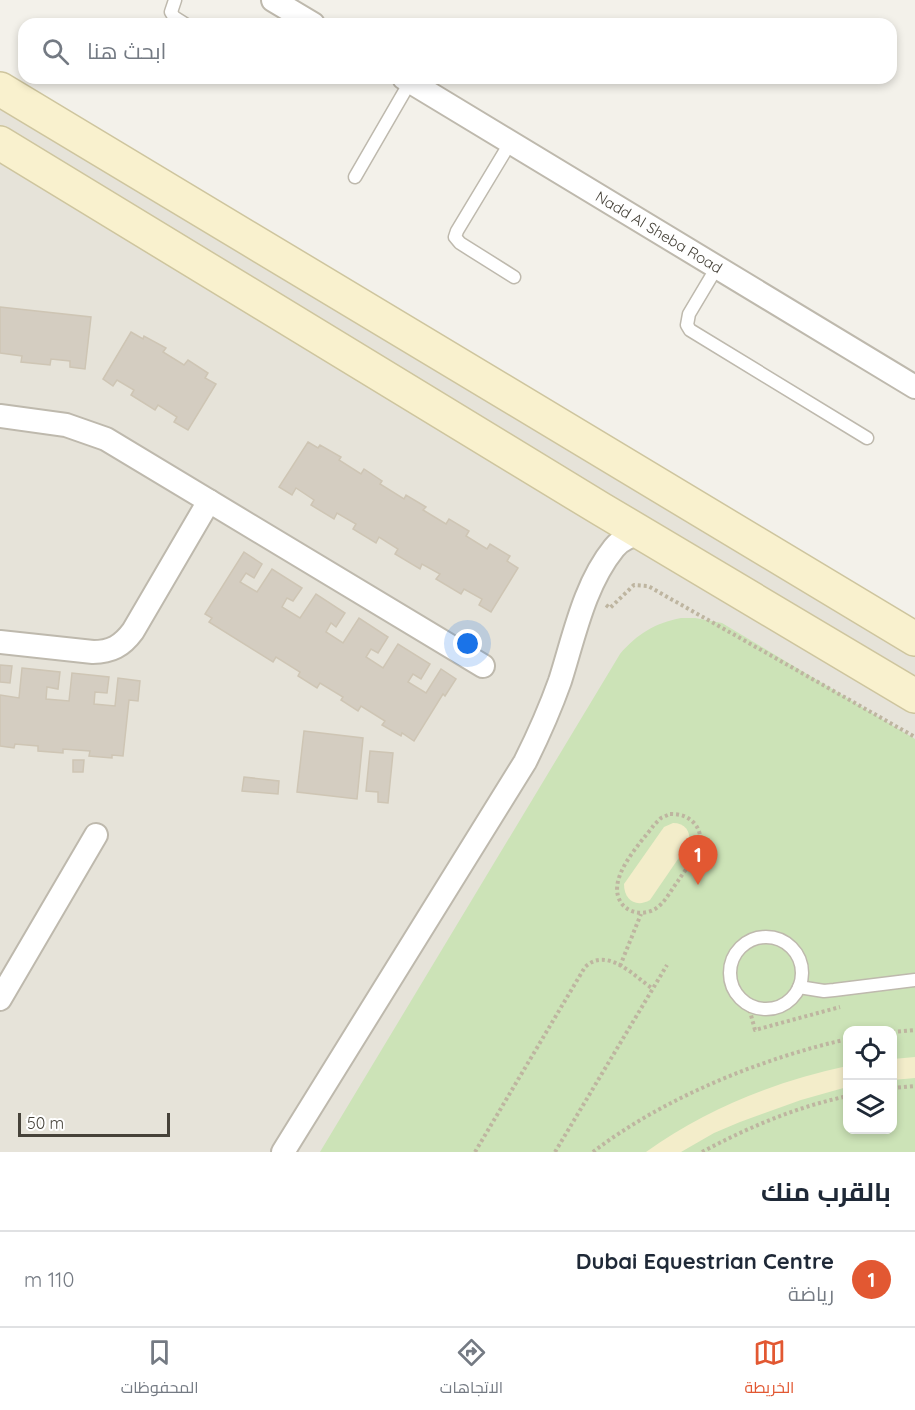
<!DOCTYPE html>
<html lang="ar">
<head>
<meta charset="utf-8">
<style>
  :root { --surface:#fff; --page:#f6f6f7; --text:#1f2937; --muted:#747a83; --line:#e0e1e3; --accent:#e25832 }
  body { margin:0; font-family:Quicksand,Cairo,sans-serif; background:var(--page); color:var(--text); direction:rtl }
  .controls { position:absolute; right:18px; bottom:18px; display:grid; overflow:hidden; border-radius:12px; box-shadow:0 3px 9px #0003 }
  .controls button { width:54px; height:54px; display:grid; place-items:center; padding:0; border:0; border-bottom:2px solid var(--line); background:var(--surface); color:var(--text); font:30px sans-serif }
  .scale { position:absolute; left:18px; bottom:15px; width:152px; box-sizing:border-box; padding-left:6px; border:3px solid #464239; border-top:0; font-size:16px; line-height:21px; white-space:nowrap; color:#464239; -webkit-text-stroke:4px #fff; paint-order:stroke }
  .you { position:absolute; left:468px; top:644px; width:21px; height:21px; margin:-15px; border:4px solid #fff; border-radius:50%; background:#1a73e8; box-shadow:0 0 0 9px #1a73e833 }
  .badge { display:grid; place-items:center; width:39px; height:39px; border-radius:50%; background:var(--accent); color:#fff; font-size:20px; font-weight:700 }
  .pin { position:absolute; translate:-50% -50px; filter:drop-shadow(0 2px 3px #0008) }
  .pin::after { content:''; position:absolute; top:32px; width:21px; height:18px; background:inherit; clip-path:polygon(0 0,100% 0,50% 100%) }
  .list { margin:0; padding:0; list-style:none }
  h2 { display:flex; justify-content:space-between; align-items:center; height:78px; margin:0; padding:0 24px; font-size:26px }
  h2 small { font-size:20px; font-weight:400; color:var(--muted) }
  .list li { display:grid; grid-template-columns:39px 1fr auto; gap:18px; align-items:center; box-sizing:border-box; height:96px; padding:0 24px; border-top:2px solid var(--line) }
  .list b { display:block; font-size:22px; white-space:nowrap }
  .list p { margin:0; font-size:20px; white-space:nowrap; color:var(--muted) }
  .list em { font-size:20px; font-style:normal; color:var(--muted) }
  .icon { flex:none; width:33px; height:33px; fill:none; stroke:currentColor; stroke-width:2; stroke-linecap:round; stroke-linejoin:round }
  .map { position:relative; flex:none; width:915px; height:1152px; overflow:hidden; direction:ltr }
  .search { position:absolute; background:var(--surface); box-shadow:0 3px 9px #0003; left:18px; right:18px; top:18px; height:66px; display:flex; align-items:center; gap:15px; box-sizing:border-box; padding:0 21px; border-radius:18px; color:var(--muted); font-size:22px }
  .sheet { height:174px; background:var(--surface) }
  nav { display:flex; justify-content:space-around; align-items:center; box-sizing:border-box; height:84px; border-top:2px solid var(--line); background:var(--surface); font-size:16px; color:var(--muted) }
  nav a { display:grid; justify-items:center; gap:3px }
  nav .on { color:var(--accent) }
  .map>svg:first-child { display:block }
  .residential { fill:#e6e3d9; fill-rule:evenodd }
  .green { fill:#cce3b7; fill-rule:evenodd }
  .sand { fill:#f3edca }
  .building { fill:#d4cdc1; stroke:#cec5b4; stroke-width:1.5 }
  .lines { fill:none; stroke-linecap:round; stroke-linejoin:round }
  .lane-casing { stroke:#beb9ad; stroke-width:15 }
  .street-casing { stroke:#beb9ad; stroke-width:26 }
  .secondary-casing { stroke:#cec59e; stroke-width:36 }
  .path { stroke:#beb5a0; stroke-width:4; stroke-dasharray:3 3; stroke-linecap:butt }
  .lane { stroke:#fff; stroke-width:12 }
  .street { stroke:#fff; stroke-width:22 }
  .secondary { stroke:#f9f1ce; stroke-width:33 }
  .labels { text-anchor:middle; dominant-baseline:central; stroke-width:4.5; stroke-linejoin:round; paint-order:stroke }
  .street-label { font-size:15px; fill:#464239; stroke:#fff }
</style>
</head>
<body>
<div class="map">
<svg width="915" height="1152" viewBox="0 0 915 1152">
  <rect width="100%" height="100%" fill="#f3f1ea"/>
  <path class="residential" d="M0,104L915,653V1152H0ZM848,1030H892V1130H848Z"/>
  <path class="green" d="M681,618H695L722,623L915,739V1152H320L620,654C637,634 655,623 681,618ZM848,1030H892V1130H848Z"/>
  <g class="sand">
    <path d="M673,823C685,823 691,831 689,843L650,900C636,908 624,900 624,884L664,827Z"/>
    <path d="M915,1057V1078L893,1080V1059Z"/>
    <path d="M847,1066V1087L801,1100L740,1122L714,1133L681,1152H646C706,1109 776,1081 847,1066Z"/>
  </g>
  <g class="building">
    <path d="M0,307L91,317L85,369L70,367V361L51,359L50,365L21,362L22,356L0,353Z"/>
    <path d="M131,332L143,339L144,336L166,348L163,352L184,365L188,360L208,373L205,378L216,384L188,430L174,422L177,417L158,405L155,410L131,395L134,390L117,380L113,386L103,379Z"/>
    <path d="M308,442L318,448L320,445L341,457L339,460L361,474L364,469L382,481L380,484L404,499L406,495L426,507L423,510L446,524L449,519L469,531L466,536L487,549L490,544L510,556L507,561L518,568L491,612L479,605L482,599L464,589L461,594L436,579L440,574L422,564L420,569L395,554L398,549L379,537L376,543L353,529L356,524L337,513L334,519L311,505L314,500L296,488L292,495L279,487Z"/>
    <path d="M244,552L262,564L254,578L246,573L240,582L257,592L272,569L302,588L293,601L287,598L282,607L300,618L316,594L345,613L336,627L331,623L326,632L343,643L359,618L388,637L378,653L371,649L366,657L383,668L398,644L430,664L421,679L413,674L408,682L426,693L441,669L456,679L445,696L443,694L414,741L402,733L401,736L382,725L385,721L361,706L358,711L341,700L343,697L320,683L317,688L298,676L300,672L276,657L273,662L209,622L212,618L205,614Z"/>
    <path d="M0,665L12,666L10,683L0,682Z"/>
    <path d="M22,668L60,672L58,689L47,687L46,699L69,701L72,673L109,677L107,693L95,692L94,704L115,706L118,678L140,681L138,701L129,700L123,756L112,755V758L89,756L90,751L63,749V753L38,751V746L15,744L14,748L0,746V695L19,698Z"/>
    <path d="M304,731L363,738L357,799L297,792Z"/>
    <path d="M370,751L393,753L388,803L378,802V792L366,791Z"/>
    <path d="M73,760H84L83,772H73Z"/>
    <path d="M244,777L279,781L278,794L242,791Z"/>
  </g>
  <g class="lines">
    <g class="lane-casing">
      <g id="lane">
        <path d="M175,0L171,12L174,17L185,24"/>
        <path d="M510,143L457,231L455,237L460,243L514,277"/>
        <path d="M355,177L410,82"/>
        <path d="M717,267L689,314L687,325L690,330L867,438"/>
        <circle cx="766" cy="973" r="36"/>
        <path d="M799,987L824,991L834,990L915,980"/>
      </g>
    </g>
    <g class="street-casing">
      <g id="street">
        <path d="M273,0L313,24"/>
        <path d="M404,78L915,387"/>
        <path d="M0,416L66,425L106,439L483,666"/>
        <path d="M0,642L93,652C111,652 122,646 133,631L209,501"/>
        <path d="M0,999L96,835"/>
        <path d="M283,1152L525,762C538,736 550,709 560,681C574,637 584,585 614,548C621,539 631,536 642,533"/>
      </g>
    </g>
    <g class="secondary-casing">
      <g id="secondary">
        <path d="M0,89L915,639"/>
        <path d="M0,143L601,509L915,696"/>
      </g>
    </g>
    <g class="path">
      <path d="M606,605L610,608L634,585L648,586L915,737"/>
      <path d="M670,814C680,814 688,816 695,824C710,843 688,865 678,881C671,890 665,903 655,909C645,915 630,914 622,904C604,880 640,844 654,825L661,818Z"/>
      <path d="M620,966L641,914"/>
      <path d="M748,1004L755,1030L840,1007"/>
      <path d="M892,1032L915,1030"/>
      <path d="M892,1088L915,1086"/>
      <path d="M475,1152L585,967C607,946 634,976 653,989"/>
      <path d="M555,1152L667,965"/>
      <path d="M593,1152C663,1098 762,1058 848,1039"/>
      <path d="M702,1152C749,1127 796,1107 848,1096"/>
    </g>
    <use href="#lane" class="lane"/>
    <use href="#street" class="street"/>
    <use href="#secondary" class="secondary"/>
  </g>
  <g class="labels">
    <g class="street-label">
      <text transform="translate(659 232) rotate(31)">Nadd Al Sheba Road</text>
    </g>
  </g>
</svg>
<div class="controls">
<button><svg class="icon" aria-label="locate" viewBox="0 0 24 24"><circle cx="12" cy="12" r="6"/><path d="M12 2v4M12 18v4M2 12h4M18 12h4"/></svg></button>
<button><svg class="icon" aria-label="layers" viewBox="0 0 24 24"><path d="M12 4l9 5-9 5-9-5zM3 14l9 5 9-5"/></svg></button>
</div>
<div class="scale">50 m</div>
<div class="you"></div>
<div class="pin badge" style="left:698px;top:885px">1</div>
<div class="search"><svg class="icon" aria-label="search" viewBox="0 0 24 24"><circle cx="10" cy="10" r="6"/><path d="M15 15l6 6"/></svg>ابحث هنا</div>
</div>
<section class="sheet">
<h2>بالقرب منك<small></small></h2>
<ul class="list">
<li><span class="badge">1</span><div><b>Dubai Equestrian Centre</b><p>رياضة</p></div><em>110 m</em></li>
</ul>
</section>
<nav>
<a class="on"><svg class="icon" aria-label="map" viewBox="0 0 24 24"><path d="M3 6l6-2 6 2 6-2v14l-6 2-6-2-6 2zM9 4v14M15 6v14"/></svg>الخريطة</a>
<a><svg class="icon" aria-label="directions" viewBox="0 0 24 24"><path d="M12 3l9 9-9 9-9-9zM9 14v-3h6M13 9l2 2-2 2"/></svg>الاتجاهات</a>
<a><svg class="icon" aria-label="saved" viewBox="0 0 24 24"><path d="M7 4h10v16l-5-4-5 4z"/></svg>المحفوظات</a>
</nav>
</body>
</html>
